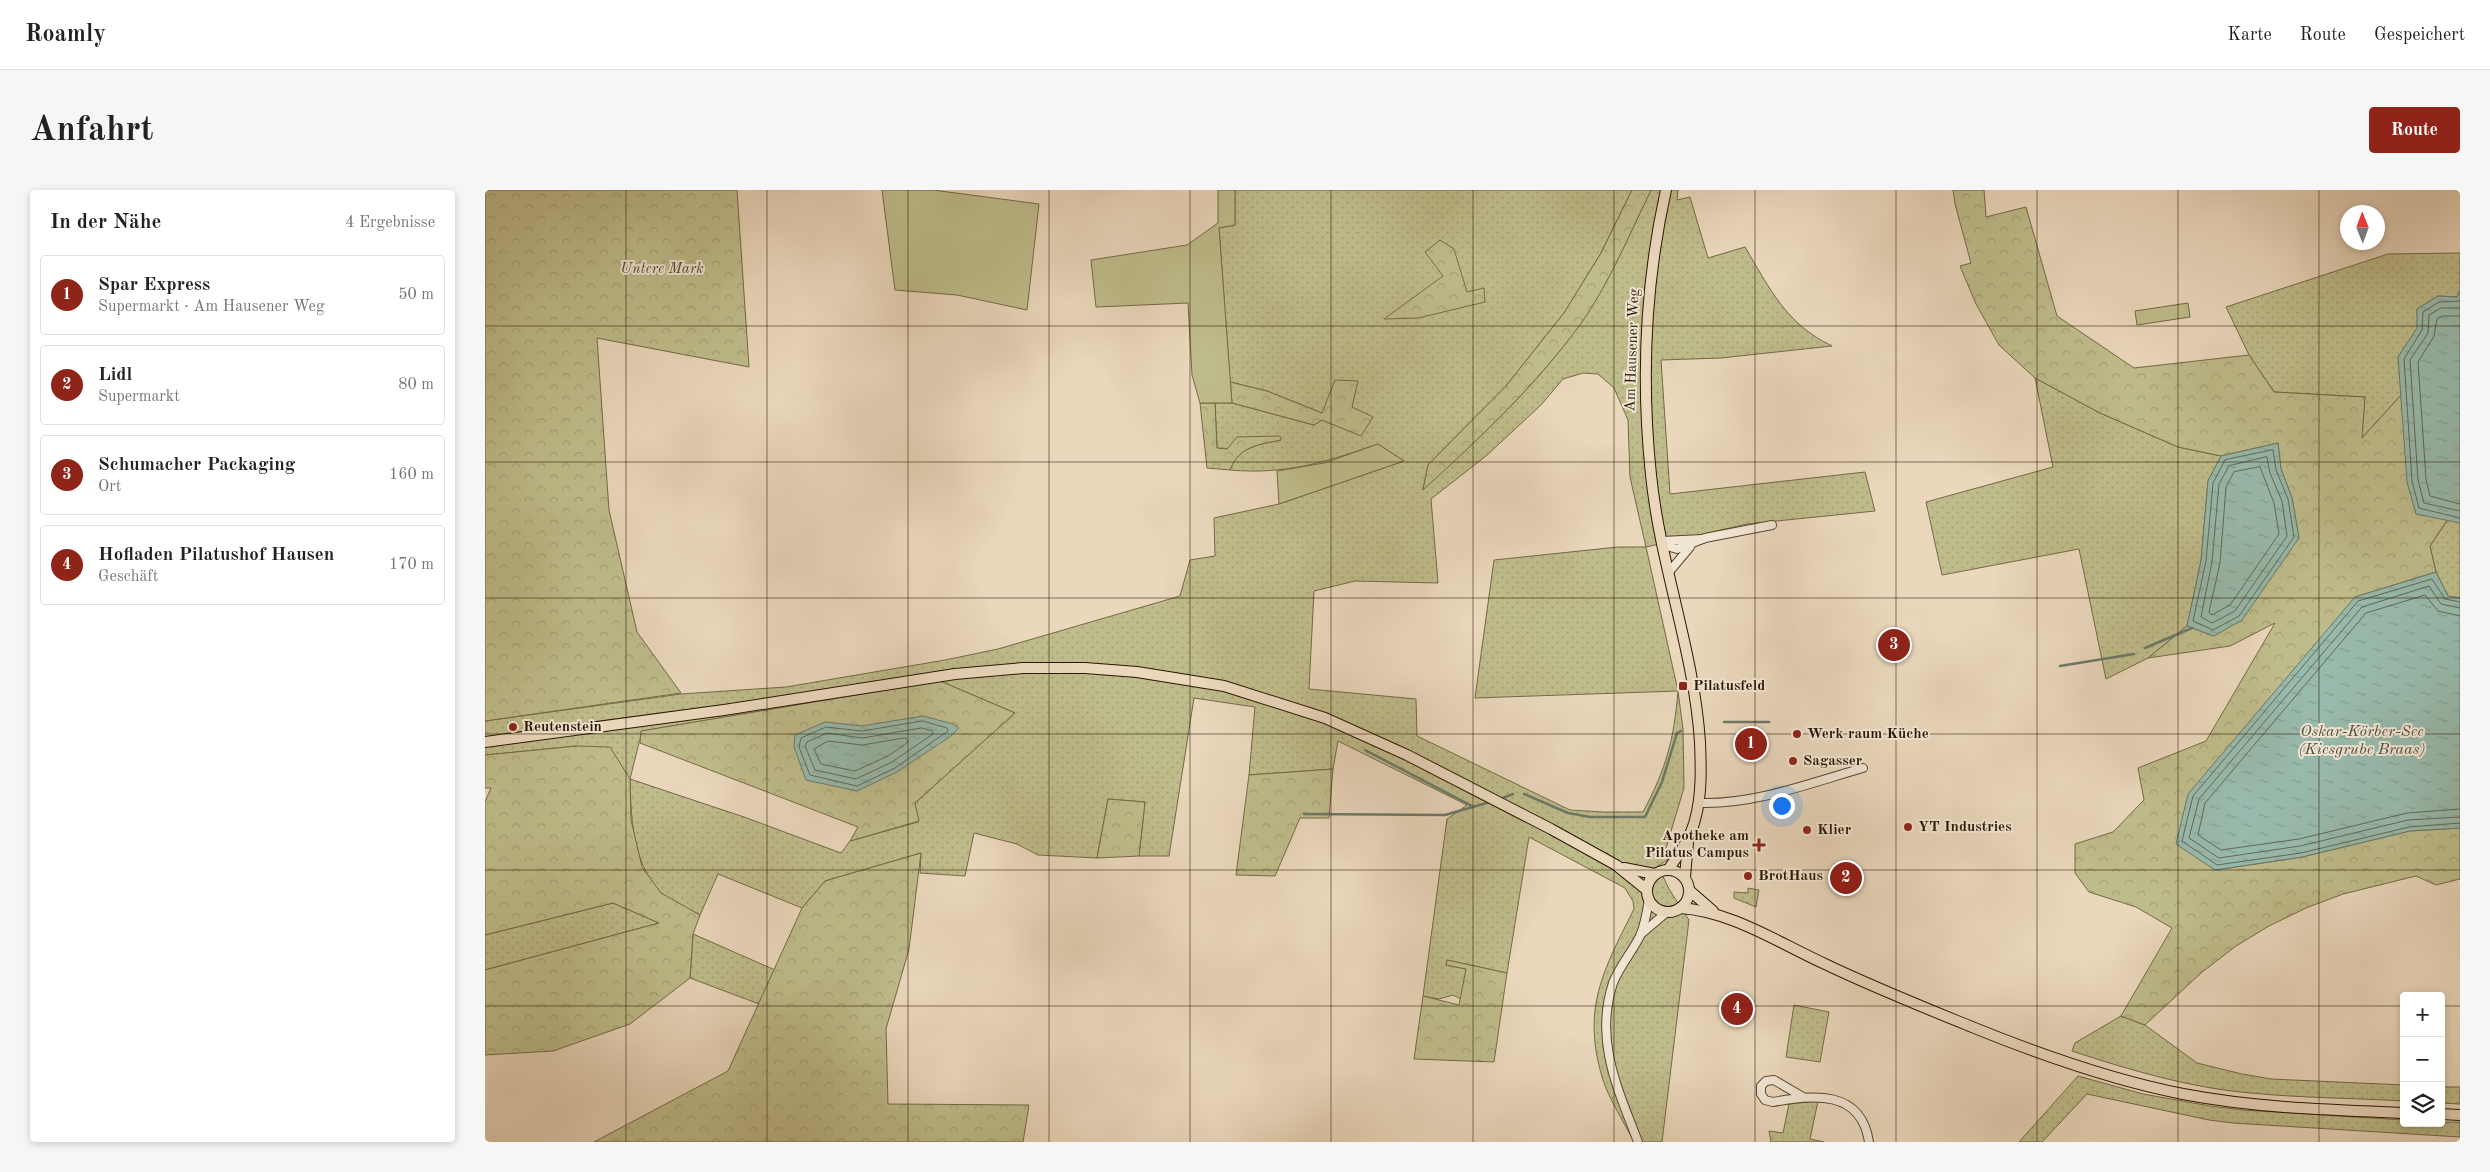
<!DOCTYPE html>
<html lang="de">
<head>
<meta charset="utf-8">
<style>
  :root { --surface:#fff; --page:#f6f6f6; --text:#222; --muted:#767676; --line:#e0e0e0; --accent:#8f2418 }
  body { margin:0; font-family:"Old Standard TT",serif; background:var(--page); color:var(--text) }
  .controls { position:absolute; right:15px; bottom:15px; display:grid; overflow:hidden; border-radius:5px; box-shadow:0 2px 8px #0003 }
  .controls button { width:45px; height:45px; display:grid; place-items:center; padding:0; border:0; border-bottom:1px solid var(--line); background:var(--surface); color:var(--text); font:25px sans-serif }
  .compass { position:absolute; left:1855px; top:15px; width:45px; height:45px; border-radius:50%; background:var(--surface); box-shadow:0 2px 8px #0003; rotate:359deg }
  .you { position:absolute; left:1296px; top:615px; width:18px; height:18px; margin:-12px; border:4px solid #fff; border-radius:50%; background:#1a73e8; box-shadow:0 0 0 8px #1a73e833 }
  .badge { display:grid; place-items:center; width:32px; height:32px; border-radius:50%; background:var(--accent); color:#fff; font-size:16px; font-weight:700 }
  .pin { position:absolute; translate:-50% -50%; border:2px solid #fff; box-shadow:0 1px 5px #0006 }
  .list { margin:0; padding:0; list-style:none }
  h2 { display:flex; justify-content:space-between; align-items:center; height:65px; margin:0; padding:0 20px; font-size:21px }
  h2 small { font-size:16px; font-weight:400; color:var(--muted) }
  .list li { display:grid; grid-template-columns:32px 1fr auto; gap:15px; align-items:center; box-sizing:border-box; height:80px; margin:0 10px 10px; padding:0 10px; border:1px solid var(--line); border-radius:5px }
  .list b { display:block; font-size:19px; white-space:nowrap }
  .list p { margin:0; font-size:16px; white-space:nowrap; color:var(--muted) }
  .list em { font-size:16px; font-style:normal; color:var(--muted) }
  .icon { flex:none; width:28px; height:28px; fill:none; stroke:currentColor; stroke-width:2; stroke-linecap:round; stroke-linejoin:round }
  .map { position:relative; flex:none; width:1975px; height:952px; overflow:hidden; border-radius:5px }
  header { display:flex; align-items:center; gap:30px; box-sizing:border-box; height:70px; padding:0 25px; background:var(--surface); border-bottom:1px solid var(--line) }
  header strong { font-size:24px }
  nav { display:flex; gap:28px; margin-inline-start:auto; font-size:18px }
  .intro { display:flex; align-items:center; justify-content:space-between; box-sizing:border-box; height:120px; padding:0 30px }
  h1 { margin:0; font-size:35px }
  .button { padding:12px 22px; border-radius:5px; background:var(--accent); color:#fff; font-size:18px; font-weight:700 }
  main { display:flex; gap:30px; padding:0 30px }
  aside { flex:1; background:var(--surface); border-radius:5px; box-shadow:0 2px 8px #0003 }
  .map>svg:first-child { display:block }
  .grass { fill:url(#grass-dots); stroke:#746946; fill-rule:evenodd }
  .forest { fill:url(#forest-crowns); stroke:#746946 }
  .garden { fill:#bfbc8b; stroke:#746946 }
  .water { fill:url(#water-ripples); stroke:#6c7868 }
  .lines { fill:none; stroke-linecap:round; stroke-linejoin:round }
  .shore { stroke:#606857; stroke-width:1 }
  .stream { stroke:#6c7868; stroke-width:2.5 }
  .minor-casing { stroke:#594630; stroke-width:10 }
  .major-casing { stroke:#291602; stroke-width:12 }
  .minor { stroke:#f1e5d3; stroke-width:8 }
  .major { stroke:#ead7bc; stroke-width:10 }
  .grid { fill:none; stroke:#291602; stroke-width:1; stroke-opacity:0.55 }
  .poi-dot { fill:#8f2418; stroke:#f1e5d3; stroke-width:2 }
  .labels { text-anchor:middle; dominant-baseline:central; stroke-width:4; stroke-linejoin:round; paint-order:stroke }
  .park-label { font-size:15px; font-style:italic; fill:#56482b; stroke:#f1e5d3 }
  .street-label { font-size:15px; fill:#291602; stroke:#f1e5d3 }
  .poi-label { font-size:15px; font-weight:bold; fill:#291602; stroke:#f1e5d3; text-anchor:start }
  .water-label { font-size:16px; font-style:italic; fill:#504f3e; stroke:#f1e5d3 }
</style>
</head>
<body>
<header>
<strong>Roamly</strong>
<nav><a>Karte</a><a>Route</a><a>Gespeichert</a></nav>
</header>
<div class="intro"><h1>Anfahrt</h1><a class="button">Route</a></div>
<main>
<aside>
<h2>In der Nähe<small>4 Ergebnisse</small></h2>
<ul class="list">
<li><span class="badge">1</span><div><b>Spar Express</b><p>Supermarkt · Am Hausener Weg</p></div><em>50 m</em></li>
<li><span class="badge">2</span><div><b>Lidl</b><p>Supermarkt</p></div><em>80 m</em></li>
<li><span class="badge">3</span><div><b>Schumacher Packaging</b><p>Ort</p></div><em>160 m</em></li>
<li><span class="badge">4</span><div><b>Hofladen Pilatushof Hausen</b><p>Geschäft</p></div><em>170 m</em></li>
</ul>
</aside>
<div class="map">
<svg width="1975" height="952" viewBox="0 0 1975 952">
  <defs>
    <pattern id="grass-dots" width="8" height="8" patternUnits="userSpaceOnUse" patternTransform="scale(1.25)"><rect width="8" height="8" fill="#bfbc8b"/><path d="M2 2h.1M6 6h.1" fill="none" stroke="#a4a176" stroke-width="1.8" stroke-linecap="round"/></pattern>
    <pattern id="forest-crowns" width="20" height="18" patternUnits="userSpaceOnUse" patternTransform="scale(1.25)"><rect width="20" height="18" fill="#bfbc8b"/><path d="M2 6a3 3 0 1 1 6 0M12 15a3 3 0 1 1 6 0" fill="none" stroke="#a4a176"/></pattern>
    <pattern id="water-ripples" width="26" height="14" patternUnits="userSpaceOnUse" patternTransform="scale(1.25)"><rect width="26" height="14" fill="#98baac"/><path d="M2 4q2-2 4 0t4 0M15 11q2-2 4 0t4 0" fill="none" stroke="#839f92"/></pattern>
  </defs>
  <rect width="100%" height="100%" fill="#ead7bc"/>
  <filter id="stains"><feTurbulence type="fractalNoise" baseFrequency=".004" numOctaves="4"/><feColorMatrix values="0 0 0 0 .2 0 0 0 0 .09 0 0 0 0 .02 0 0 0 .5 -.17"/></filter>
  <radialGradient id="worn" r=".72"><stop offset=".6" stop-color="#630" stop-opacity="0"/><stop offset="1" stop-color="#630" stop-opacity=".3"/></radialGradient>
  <g class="grass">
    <path d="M750,0H1147L1116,63L1079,123L1021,196L943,275L938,299C995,248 1051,196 1095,134C1124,93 1144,45 1166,0H1193L1192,10L1205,7L1223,68L1260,57C1285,99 1301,134 1347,156L1236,168L1176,170L1185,304L1380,282L1390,321L1262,334L1161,357L1193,501L1198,539L1199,598L1181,658L1185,668L1173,676L1184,699L1204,730L1177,952H1149C1139,932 1125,911 1118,890C1096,819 1118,781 1149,719L1148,711L1140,698L1044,647L1022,783L962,770L961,775L981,779L976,809L968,805L954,809L938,806L962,629L982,615L853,551L848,579L764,585L770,517L709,508L684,666H654L660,612L623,609L612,668L553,665L532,654L489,643L480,686L435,683L436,663L340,691L317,718L233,684L215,725C203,718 184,712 175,702C147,671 146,628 145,589L92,556L0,565V531L196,504L301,497L460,470L513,459L695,406L705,370L730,366L729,328L794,314L919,271L893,254C841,272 801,285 745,280C754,256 773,255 795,250L742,259L732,258L730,213H747L829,235L837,230L875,245L867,217L872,191L837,223L782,201L745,192L734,38L750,35ZM1098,183L1113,184L1129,198L1143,230L1145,287L1161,357H1133L1009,370L990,508L1193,501C1189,550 1181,579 1158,622H1118L1085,620L932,546L931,509L824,499L829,401L870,391L953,393L946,309L1001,266L1056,215L1078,189ZM455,491L530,523L430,613L433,632L365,651L356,663L259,627L145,589L157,541Z"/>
    <path d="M1975,63V101L1972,107L1953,106L1932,119L1933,138L1913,167L1917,204L1876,249L1880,207L1789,202L1764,165L1741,117L1903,64Z"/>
    <path d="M1550,188L1615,223L1693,257L1736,266L1723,291L1716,371L1702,436L1663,468L1621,489L1594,359L1457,385L1441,312L1568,277Z"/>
    <path d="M1963,329L1975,333V408L1963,406L1951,382L1945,356Z"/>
    <path d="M1263,698L1274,700L1271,717L1249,708V702L1263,703Z"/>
    <path d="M128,713L174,733L0,780V745Z"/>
    <path d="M208,744L290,780L274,814L205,788Z"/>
    <path d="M1309,815L1344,822L1335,872L1301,867Z"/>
    <path d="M1636,826L1660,835L1712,873L1757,884L1786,889L1919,895V911C1868,908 1816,908 1766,903C1705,898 1645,880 1587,861L1590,853Z"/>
    <path d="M1593,886L1658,904L1725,916L1758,920L1919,930V933L1975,932V947L1748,933L1724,930L1602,904L1557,952H1534Z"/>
    <path d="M1956,897H1975V914L1956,913Z"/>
    <path d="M1333,911L1325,949L1339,952H1286L1284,941L1298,943L1304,914Z"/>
  </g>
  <g class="forest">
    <path d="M0,0H252L264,177L112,148L124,320L152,442L196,503L0,531Z"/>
    <path d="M1147,0H1166C1144,45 1124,94 1095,135C1050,196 994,249 938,300L943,275L1021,196L1079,123L1116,63Z"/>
    <path d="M1468,0H1499L1501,27L1541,17L1572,126L1649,178L1764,165L1789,202L1880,207L1877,248L1917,204L1931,324L1963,329L1945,356L1951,382L1870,407L1731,680L1817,667L1925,641L1975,638V689L1951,695L1931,686L1858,704L1821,718L1784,736L1751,756L1716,783L1660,835L1636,826L1687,738L1651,717L1604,702L1590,683V654L1628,642L1659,610L1653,578L1721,551L1790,433L1745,456L1663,468L1702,436L1729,446L1814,348L1807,308L1796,279L1793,253L1736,266L1693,257L1615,223L1550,188L1514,155L1491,114L1475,76L1486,73L1470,14Z"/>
    <path d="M955,50L969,59L982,102L999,98L1000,112L933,128L899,129L958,86L940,62Z"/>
    <path d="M850,190L873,191L867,217L888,227L876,246L837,230L829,235L747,213L745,192L782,201L837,223Z"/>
    <path d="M715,213H730L732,258L742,259L752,247L795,246L796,250C773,255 754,256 745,280L722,278Z"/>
    <path d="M455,491L530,523L430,613L434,631L365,651L373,637L155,553L156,541Z"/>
    <path d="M92,556L125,557L145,589L146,630L157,677L176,703L215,725L208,744L205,788L145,834L68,861L0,865V780L174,733L128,713L0,745V612L6,598H0V565Z"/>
    <path d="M848,579L844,628H815L790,686L751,685L764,585Z"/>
    <path d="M623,609L660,612L654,666L612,668Z"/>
    <path d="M436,663L424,759L401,839L403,914L544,915L538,952H109L243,881L317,718L340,691Z"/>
    <path d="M962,770L1022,783L1009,872L929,869L938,806L974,815L981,779L961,775Z"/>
  </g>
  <g class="garden">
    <path d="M397,0H448L554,14L542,120L472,105L410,100Z"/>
    <path d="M733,0H750V35L734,38L747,213H715L707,185L703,113L611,117L606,70L702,55L733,33Z"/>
    <path d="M1703,113L1705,127L1652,135L1650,121Z"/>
    <path d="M893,254L919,271L794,314L792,281L839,273Z"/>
  </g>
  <g class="water">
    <path d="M1975,101V333L1931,324L1922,292L1913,167L1932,138V119L1953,106L1972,107Z"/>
    <path d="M1793,253L1796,279L1807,308L1814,348L1757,430L1729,446L1702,436L1716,371L1723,291L1736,266Z"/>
    <path d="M1951,382L1963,406L1975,408V638L1925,641L1817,667L1730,680L1691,654L1703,604L1870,407Z"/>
    <path d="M438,526L468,534L474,538L466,546L412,582L372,601L321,590L309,557L310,545L340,532L377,536Z"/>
  </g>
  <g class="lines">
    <g class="shore">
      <path d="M1975,111L1954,112L1938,122L1937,140L1919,169L1927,291L1934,318L1975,328"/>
      <path d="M1975,118H1956L1944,125L1943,143L1925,170L1933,290L1939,313L1975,321"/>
      <path d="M1975,126H1958L1952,129L1949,146L1933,172L1941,289L1945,306L1975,314"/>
      <path d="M1788,260L1791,280L1803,309L1809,347L1754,426L1728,440L1708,431L1721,371L1728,293L1740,270Z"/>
      <path d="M1782,267L1785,283L1797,311L1802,346L1750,421L1727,433L1716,427L1727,372L1734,294L1744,276Z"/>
      <path d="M1775,277L1789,313L1794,344L1745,415L1727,425L1724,422L1735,373L1741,297L1749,282Z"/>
      <path d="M1975,412L1960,409L1947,389L1873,411L1708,606L1697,651L1732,675L1816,663L1924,637L1975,633"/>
      <path d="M1975,418L1956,414L1944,396L1877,417L1714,609L1704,648L1734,668L1815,656L1923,630L1975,627"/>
      <path d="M1975,426L1953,421L1940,405L1881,423L1720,613L1713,645L1736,660L1814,649L1922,623L1975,619"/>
      <path d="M438,531L462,538L463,541L410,578L372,596L325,585L314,557L316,548L341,537L377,541Z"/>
      <path d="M437,538L447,541L448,544L407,572L371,589L330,580L320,556L322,552L342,543L377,548Z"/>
      <path d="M421,548L423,552L403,566L370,581L336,574L329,559L343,551L377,555Z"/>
    </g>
    <g class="stream">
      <path d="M1660,458L1707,438"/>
      <path d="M1575,476L1649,464"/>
      <path d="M1239,532H1284"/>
      <path d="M880,560L987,616"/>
      <path d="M1039,604L1083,623L1105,627H1160L1177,592L1192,543L1196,541"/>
      <path d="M1015,609L1028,604"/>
      <path d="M819,624L960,625L1005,612"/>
    </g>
    <g class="minor-casing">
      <g id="minor">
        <path d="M1177,351L1218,349"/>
        <path d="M1178,355L1192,359L1220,348L1287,335"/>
        <path d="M1184,382L1205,357"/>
        <path d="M1214,613C1269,615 1325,593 1378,578"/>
        <path d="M1156,744L1182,722"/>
        <path d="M1318,907L1289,890L1281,891L1276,896V904L1280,910L1288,912C1328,905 1376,899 1384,952"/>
        <path d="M1153,952C1133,899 1109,851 1128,793C1134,777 1147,762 1155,746C1160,735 1162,722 1164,709"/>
      </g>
    </g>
    <g class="major-casing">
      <g id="major">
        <path d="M1181,0C1160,94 1156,189 1166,285C1175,375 1209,461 1215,552C1216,577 1217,605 1210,630C1205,649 1194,664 1183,680"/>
        <path d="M0,552L239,520L470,484L538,478H600L652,482L739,496L840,528L922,565L1066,639L1131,675L1162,700"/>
        <path d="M1139,678L1170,684"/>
        <circle cx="1183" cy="701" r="21"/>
        <path d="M1200,687L1203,652"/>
        <path d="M1205,701L1228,721"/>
        <path d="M1195,718C1246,721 1294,753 1340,774C1388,797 1438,817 1487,837C1556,865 1626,890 1698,904C1771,918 1845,920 1919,923"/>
        <path d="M1956,924L1975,925"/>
      </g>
    </g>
    <use href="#minor" class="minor"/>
    <use href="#major" class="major"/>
  </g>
  <path class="grid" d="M141,0V952M282,0V952M423,0V952M564,0V952M705,0V952M846,0V952M988,0V952M1129,0V952M1270,0V952M1411,0V952M1552,0V952M1693,0V952M1834,0V952M0,136H1975M0,272H1975M0,408H1975M0,544H1975M0,680H1975M0,816H1919M1956,816H1975"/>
  <g class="poi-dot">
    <rect x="1193" y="491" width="10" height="10" rx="2.5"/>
    <circle cx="28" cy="537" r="5"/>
    <circle cx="1312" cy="544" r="5"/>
    <circle cx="1308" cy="571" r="5"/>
    <circle cx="1423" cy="637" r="5"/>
    <circle cx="1322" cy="640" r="5"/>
    <path d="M1271.5 647.5h5v5h5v5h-5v5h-5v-5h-5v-5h5z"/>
    <circle cx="1263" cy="686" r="5"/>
  </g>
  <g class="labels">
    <g class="park-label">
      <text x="177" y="79">Untere Mark</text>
    </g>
    <g class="street-label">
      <text transform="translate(1148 160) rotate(-88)">Am Hausener Weg</text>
    </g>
    <g class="poi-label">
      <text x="1208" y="496">Pilatusfeld</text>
      <text x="38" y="537">Reutenstein</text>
      <text x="1322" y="544">Werk raum Küche</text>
      <text x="1318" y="571">Sagasser</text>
      <text x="1433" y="637">YT Industries</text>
      <text x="1332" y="640">Klier</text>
      <text x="1264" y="646" text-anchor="end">Apotheke am<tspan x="1264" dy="17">Pilatus Campus</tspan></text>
      <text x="1273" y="686">BrotHaus</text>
    </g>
    <g class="water-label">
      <text x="1877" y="542">Oskar-Körber-See<tspan x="1877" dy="18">(Kiesgrube Braas)</tspan></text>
    </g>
  </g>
  <rect width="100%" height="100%" filter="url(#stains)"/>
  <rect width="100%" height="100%" fill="url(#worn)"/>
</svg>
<div class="controls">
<button>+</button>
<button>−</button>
<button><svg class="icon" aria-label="layers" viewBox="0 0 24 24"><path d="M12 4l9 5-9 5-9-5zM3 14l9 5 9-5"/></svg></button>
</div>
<svg class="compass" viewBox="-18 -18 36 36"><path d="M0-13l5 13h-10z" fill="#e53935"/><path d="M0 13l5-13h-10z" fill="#767676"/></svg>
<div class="you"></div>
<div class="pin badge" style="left:1266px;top:554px">1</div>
<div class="pin badge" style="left:1361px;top:688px">2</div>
<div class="pin badge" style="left:1409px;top:455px">3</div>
<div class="pin badge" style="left:1252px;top:819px">4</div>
</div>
</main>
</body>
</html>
